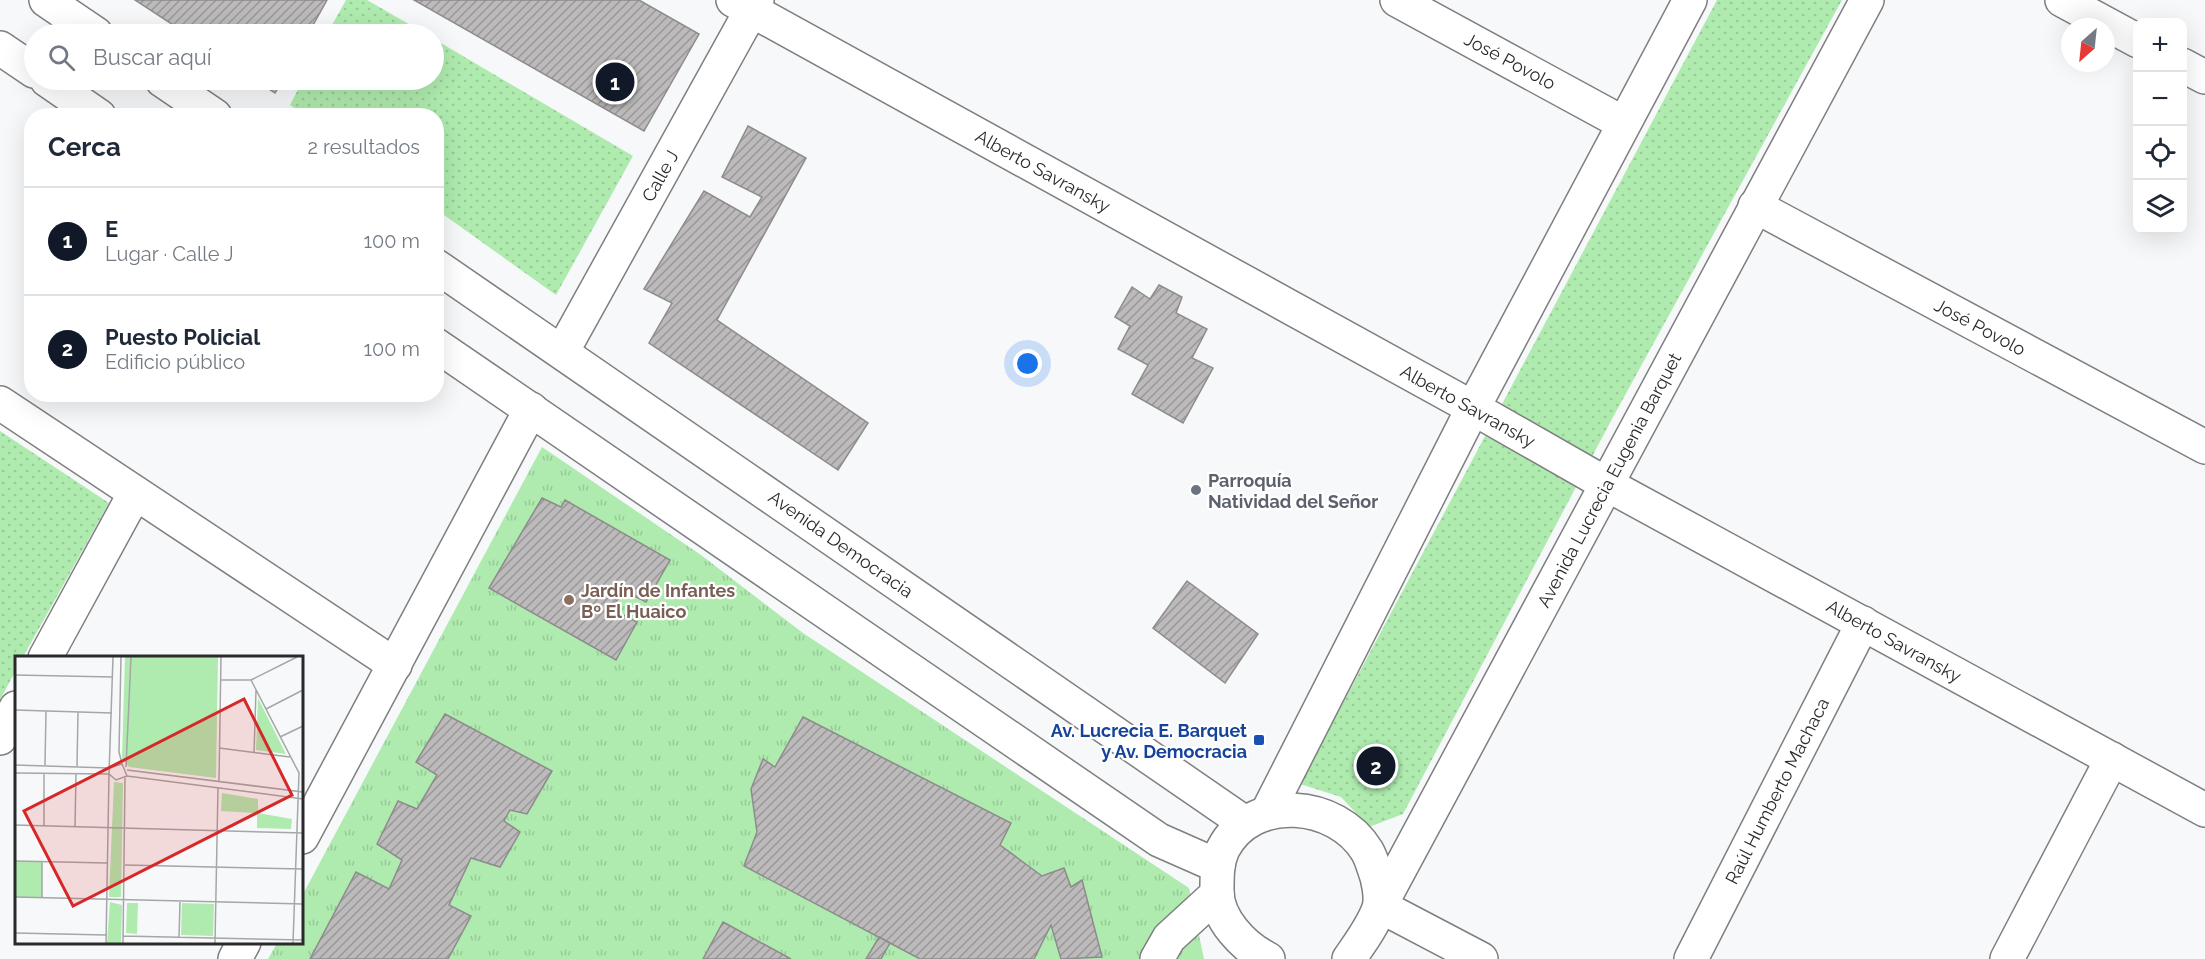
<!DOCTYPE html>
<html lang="es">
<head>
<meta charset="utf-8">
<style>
  :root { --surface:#fff; --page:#f2f2f3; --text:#1f2937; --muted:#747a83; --line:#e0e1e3; --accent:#111827 }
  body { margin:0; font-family:Raleway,sans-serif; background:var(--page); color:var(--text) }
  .controls { position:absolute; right:18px; top:18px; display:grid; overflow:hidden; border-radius:12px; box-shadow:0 6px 24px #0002 }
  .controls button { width:54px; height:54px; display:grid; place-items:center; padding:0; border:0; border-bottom:2px solid var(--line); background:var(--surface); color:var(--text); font:30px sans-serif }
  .compass { position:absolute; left:2061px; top:18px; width:54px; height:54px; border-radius:50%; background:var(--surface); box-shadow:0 6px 24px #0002; rotate:207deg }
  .you { position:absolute; left:1028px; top:364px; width:21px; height:21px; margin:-15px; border:4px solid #fff; border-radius:50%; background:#1a73e8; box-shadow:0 0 0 9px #1a73e833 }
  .badge { display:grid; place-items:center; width:39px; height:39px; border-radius:50%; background:var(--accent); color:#fff; font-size:20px; font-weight:700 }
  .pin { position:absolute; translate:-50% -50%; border:3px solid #fff; box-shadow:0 2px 6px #0006 }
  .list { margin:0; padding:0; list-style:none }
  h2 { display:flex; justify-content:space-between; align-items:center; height:78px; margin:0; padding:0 24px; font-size:26px }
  h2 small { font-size:20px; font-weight:400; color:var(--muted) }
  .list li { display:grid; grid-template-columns:39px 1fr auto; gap:18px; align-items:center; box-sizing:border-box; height:108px; padding:0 24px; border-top:2px solid var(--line) }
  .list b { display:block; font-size:22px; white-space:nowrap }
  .list p { margin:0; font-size:20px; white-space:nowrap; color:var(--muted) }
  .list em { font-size:20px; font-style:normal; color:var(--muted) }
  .icon { flex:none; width:33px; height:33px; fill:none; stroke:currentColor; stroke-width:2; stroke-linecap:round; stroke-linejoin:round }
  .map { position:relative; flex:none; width:2205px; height:959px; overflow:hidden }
  .search { position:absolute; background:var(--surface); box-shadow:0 6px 24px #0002; left:24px; top:24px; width:420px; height:66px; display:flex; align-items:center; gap:15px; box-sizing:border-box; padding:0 21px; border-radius:33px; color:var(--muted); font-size:22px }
  .panel { position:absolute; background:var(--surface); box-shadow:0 6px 24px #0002; left:24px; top:108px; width:420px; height:294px; border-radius:24px }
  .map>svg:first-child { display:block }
  .grass { fill:url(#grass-tufts) }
  .park { fill:url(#park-dots) }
  .building { fill:url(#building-hatch); stroke:#8d8b8c; stroke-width:1.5 }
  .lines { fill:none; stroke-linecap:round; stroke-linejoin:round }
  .minor-casing { stroke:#7f7f81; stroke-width:36 }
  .major-casing { stroke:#7f7f81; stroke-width:36 }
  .minor { stroke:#fff; stroke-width:33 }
  .major { stroke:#fff; stroke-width:33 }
  .worship-dot { fill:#6b7280; stroke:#fff; stroke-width:2 }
  .education-dot { fill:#8d6e63; stroke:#fff; stroke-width:2 }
  .transit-dot { fill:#1a4fb4; stroke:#fff; stroke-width:2 }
  .labels { text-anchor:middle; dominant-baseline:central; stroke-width:4.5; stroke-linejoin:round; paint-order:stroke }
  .street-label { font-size:18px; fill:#2a2a2a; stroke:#fff }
  .worship-label { font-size:18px; font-weight:bold; fill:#5b616d; stroke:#fff; text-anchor:start }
  .education-label { font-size:18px; font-weight:bold; fill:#785e54; stroke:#fff; text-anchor:start }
  .transit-label { font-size:18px; font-weight:bold; fill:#164399; stroke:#fff; text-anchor:end }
  .inset-road { fill:none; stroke:#a5a6a7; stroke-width:1.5 }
  .view { fill:#d62828; fill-opacity:0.15; stroke:#d62828; stroke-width:3 }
  .inset-edge { fill:none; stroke:#2a2a2a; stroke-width:3 }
</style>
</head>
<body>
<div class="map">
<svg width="2205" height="959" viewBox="0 0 2205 959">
  <defs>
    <pattern id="grass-tufts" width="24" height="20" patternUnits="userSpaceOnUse" patternTransform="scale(1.5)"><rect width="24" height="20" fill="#afebaf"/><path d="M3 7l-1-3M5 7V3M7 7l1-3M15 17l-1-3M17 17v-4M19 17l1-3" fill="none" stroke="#97ca97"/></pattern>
    <pattern id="park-dots" width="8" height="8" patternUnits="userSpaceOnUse" patternTransform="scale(1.5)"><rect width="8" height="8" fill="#afebaf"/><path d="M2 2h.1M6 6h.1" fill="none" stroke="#97ca97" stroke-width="1.8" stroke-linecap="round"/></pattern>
    <pattern id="building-hatch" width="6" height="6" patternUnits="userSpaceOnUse" patternTransform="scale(1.5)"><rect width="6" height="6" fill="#bcbabb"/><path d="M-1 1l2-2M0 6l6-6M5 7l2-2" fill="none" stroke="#999798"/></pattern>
  </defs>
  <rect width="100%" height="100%" fill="#f7f8fa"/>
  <path class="grass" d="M542,447L701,555L803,633L1189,888L1204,959H268L277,943L302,942V896Z"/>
  <g class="park">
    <path d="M346,0H367L426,34H327Z"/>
    <path d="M1717,0H1842L1612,419L1403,814L1369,827L1341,797L1300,784Z"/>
    <path d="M434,39L633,156L556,295L437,210L436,116L305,115L290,105L303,80H434Z"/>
    <path d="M0,431L109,503L23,657L16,658V670L0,700Z"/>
  </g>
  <g class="building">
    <path d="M135,0H327L308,34H187Z"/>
    <path d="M414,0H639L699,34L644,131Z"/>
    <path d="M255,80H283L275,93Z"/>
    <path d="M748,126L806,158L717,320L868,423L838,470L649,343L672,303L644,289L704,191L750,217L762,197L722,177Z"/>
    <path d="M1159,285L1182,297L1176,313L1207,329L1192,358L1213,368L1183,423L1132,394L1148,365L1118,349L1130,326L1115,317L1132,287L1150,299Z"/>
    <path d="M542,498L561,507L565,500L670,560L646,602L623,590L612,609L637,622L616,660L489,588Z"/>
    <path d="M1187,581L1258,634L1225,683L1153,628Z"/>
    <path d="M445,714L552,771L527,814L510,810L504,821L520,832L500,867L471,858L449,905L471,916L448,959H310L356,872L389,889L402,860L377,844L398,801L417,809L437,775L416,762Z"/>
    <path d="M803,717L1011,823L1000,845L1042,876L1064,868L1071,887L1082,880L1102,957L1061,959L1051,925L1034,959H920L744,866L757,832L751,789L763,759L775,767Z"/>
    <path d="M1365,748L1398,765L1387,784L1354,766Z"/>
    <path d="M723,922L791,959H703Z"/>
    <path d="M879,937L890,943L881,959H866Z"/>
  </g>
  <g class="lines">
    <g class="minor-casing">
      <g id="minor">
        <path d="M733,0L1473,408L1608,485L2205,810"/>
        <path d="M1397,0L1623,123"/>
        <path d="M2062,0L2138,41"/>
        <path d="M2182,65L2205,77"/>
        <path d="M1755,206L2205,447"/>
        <path d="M562,352L757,0"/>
        <path d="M0,403L395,665"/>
        <path d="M45,658L135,493"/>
        <path d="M0,738L16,708"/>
        <path d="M1267,813L1473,408L1690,0"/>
        <path d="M302,837L531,409"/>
        <path d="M235,959L244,942"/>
        <path d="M1157,959L1169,938L1217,894"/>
        <path d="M1481,959L1380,906L1867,0"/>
        <path d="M1691,959L1863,623"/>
        <path d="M2007,959L2112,759"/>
      </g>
    </g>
    <g class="major-casing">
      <g id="major">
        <path d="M46,0L96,34"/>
        <path d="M0,48L34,71"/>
        <path d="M47,80L99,116"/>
        <path d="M162,80L215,116"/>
        <path d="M436,266L1245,823"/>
        <path d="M436,345L1159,840L1218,866"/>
        <path d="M1268,959C1244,947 1216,919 1217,889C1217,875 1217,862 1223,849C1252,793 1337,801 1367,851C1370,856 1372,862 1374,868C1378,878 1382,897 1379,908C1373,926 1360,943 1349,959"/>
      </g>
    </g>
    <use href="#minor" class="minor"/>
    <use href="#major" class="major"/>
  </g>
  <circle class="worship-dot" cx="1196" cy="490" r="6"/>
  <circle class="education-dot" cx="569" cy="600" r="6"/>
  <rect class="transit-dot" x="1253" y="734" width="12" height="12" rx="3"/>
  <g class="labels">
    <g class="street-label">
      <text transform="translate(1510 61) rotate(28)">José Povolo</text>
      <text transform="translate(1043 171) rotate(29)">Alberto Savransky</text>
      <text transform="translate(660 176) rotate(-61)">Calle J</text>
      <text transform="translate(1980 327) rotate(28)">José Povolo</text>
      <text transform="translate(1468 406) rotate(29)">Alberto Savransky</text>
      <text transform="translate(1609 480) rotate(-62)">Avenida Lucrecia Eugenia Barquet</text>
      <text transform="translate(841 544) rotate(35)">Avenida Democracia</text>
      <text transform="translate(1894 641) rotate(29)">Alberto Savransky</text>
      <text transform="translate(1777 791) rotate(-63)">Raúl Humberto Machaca</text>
    </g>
    <g class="worship-label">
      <text x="1208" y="480">Parroquía<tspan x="1208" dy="21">Natividad del Señor</tspan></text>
    </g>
    <g class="education-label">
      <text x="581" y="590">Jardín de Infantes<tspan x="581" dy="21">Bº El Huaico</tspan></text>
    </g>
    <g class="transit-label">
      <text x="1247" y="730">Av. Lucrecia E. Barquet<tspan x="1247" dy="21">y Av. Democracia</tspan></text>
    </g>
  </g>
  <g transform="translate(15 656)">
    <rect width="288" height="288" fill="#f7f8fa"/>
    <path d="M110,1H203L201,122L114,111L107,102Z" fill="#afebaf"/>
    <path d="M243,42L271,98L241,94ZM99,126L108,127L106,241H94ZM207,137L243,143V157L277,163L276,173L242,172V157L206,155ZM0,205L27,206V242L0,241ZM95,246L107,249L106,287H92ZM112,247H123L122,278L111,277ZM167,247L199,248L198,280L166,279Z" fill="#afebaf"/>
    <path class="inset-road" d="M106,1L104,96L107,108M0,19L98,21M206,24H236L284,117L278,287M236,24L282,1M251,53L288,34M0,54L97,57M265,81L288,70M204,92L275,101M239,97L241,34M0,109L94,112M30,109L31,55M62,110L63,56M111,111L116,1M94,112L107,108L112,120L101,124L94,118L98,1M112,114L288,136M0,117L94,118L91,287M112,120L288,143M204,125L206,1M0,169L288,177M29,170V118M60,171L61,118M0,205L92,207M110,209L288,213M0,241L288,248M27,242V206M0,277L91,279M108,280L288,284M164,281L165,246M108,287L110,122M200,287L203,132"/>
    <path class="view" d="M229,43L277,139L58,250L9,155Z"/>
    <rect width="288" height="288" class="inset-edge"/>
  </g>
</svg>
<div class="controls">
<button>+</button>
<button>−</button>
<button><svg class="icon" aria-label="locate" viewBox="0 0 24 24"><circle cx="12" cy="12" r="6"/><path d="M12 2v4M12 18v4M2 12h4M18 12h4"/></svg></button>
<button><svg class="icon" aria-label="layers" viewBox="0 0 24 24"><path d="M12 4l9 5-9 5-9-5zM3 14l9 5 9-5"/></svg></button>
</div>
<svg class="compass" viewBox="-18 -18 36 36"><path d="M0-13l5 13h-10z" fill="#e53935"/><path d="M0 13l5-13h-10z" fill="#747a83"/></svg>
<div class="you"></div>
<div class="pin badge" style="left:615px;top:82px">1</div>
<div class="pin badge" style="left:1376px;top:766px">2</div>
<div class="search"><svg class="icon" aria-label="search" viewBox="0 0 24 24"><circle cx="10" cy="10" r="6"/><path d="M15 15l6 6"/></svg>Buscar aquí</div>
<section class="panel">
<h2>Cerca<small>2 resultados</small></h2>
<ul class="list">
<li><span class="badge">1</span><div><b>E</b><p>Lugar · Calle J</p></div><em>100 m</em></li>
<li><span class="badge">2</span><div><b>Puesto Policial</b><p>Edificio público</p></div><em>100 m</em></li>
</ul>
</section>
</div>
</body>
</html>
